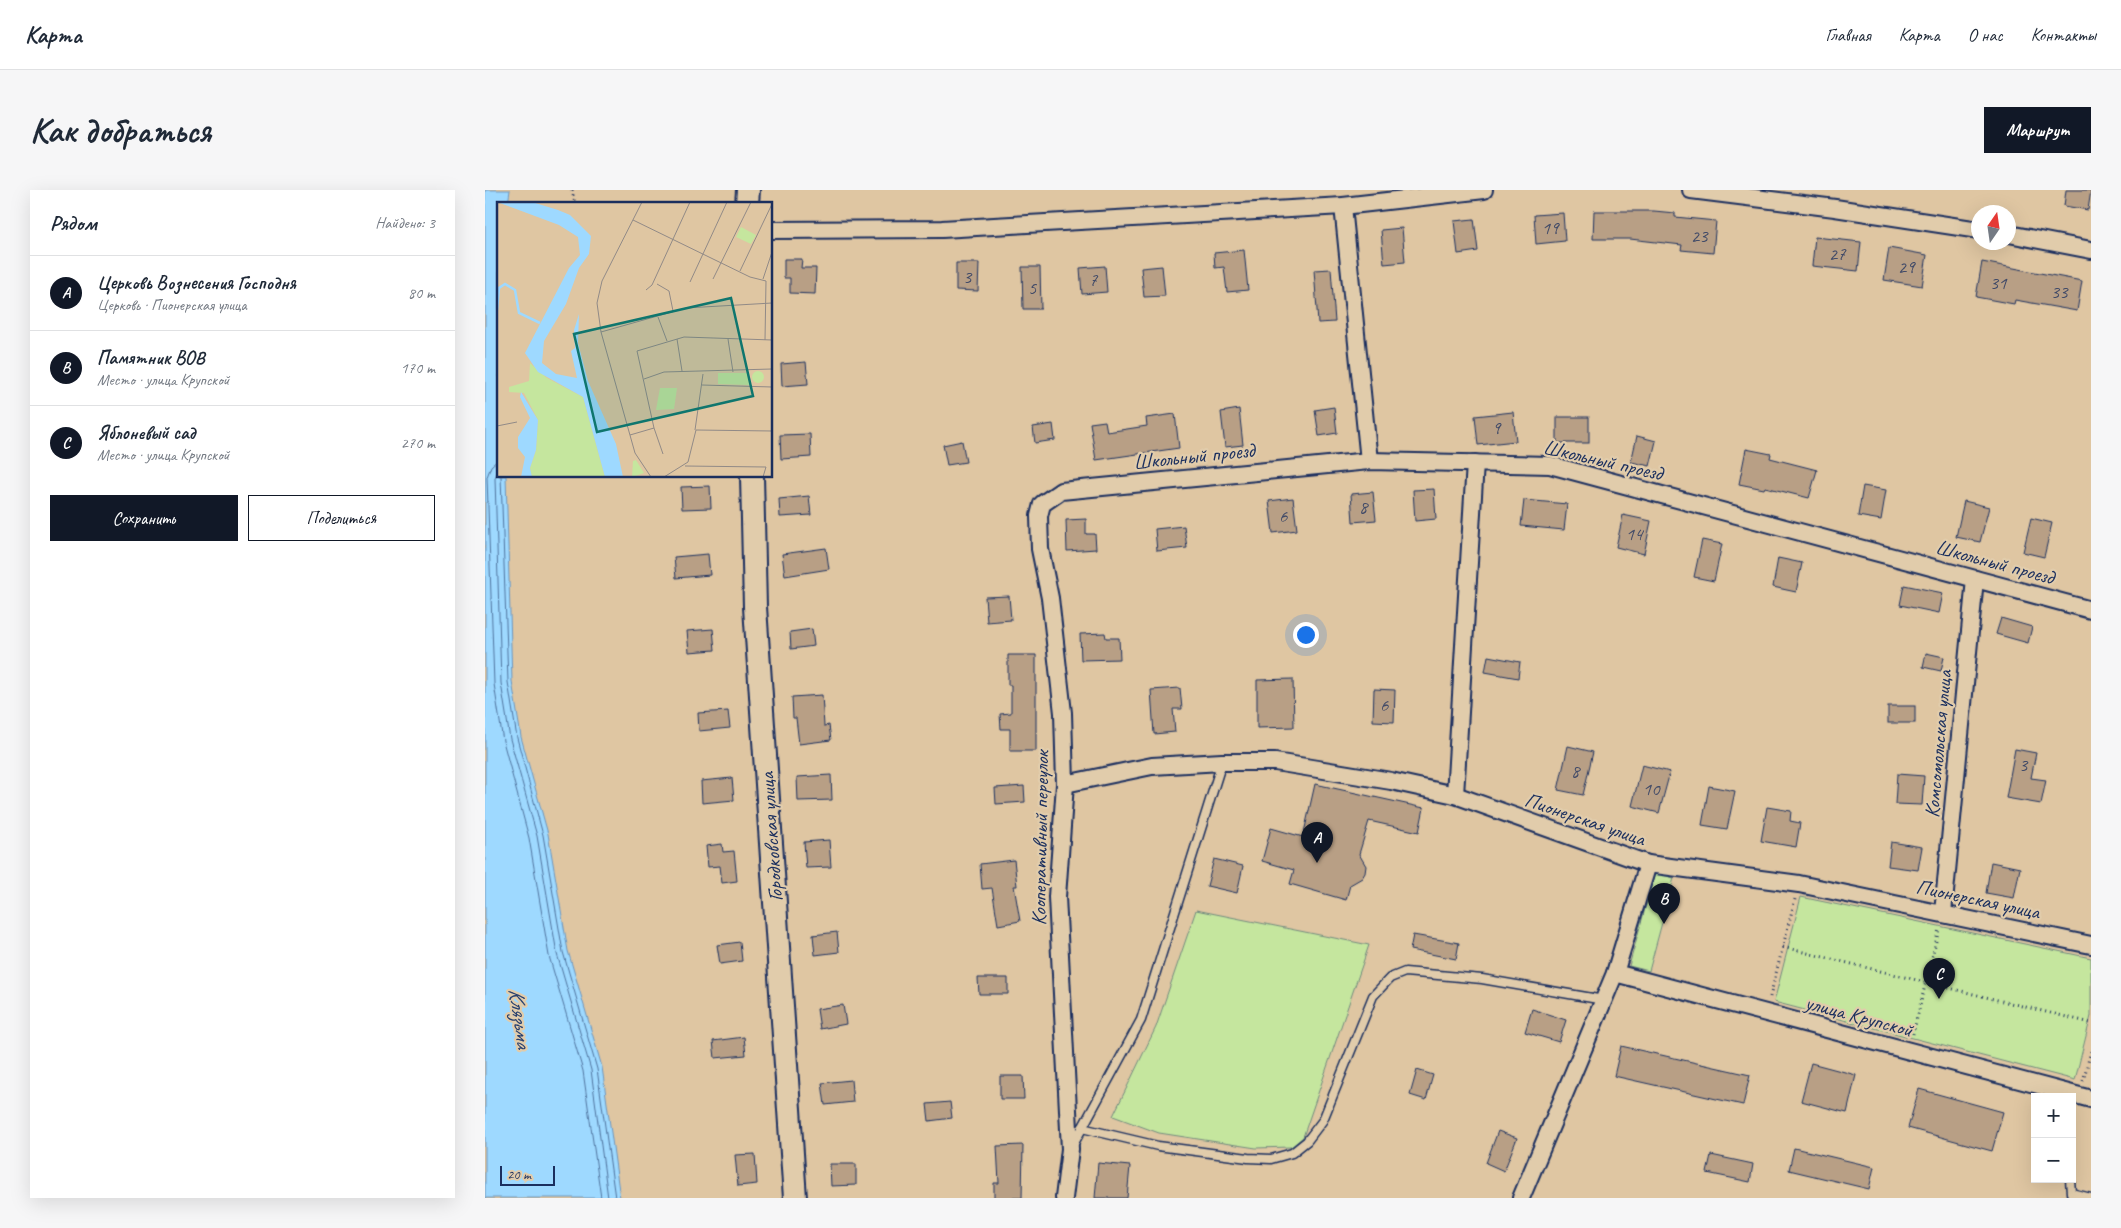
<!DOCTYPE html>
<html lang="ru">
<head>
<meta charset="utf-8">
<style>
  :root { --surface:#fff; --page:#f6f6f7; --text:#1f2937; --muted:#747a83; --line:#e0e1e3; --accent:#111827 }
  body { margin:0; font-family:Caveat,sans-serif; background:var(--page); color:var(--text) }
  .controls { position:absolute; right:15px; bottom:15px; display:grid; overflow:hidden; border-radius:0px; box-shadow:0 5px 20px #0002 }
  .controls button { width:45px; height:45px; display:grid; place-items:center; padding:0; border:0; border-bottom:1px solid var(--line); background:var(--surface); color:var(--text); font:25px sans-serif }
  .compass { position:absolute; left:1486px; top:15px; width:45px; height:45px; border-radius:50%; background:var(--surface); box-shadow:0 5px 20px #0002; rotate:13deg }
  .scale { position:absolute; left:15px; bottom:12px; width:55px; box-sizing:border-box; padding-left:5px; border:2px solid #1b2f5e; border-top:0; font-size:14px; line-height:18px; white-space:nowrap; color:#1b2f5e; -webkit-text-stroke:4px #e1ccab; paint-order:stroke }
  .you { position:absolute; left:820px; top:444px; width:18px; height:18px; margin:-12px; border:4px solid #fff; border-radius:50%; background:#1a73e8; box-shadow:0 0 0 8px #1a73e833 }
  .badge { display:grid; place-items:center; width:32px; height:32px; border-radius:50%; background:var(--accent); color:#fff; font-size:16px; font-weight:700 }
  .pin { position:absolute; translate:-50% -41px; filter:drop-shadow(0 1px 2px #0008) }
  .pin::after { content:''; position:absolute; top:26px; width:18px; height:15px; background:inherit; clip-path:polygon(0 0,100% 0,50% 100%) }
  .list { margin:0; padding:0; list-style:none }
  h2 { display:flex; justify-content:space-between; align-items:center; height:65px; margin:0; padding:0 20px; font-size:21px }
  h2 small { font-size:16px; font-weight:400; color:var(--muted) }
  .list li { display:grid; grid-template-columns:32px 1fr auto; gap:15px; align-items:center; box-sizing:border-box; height:75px; padding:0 20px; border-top:1px solid var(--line) }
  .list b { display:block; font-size:19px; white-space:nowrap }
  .list p { margin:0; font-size:16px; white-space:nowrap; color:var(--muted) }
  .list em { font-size:16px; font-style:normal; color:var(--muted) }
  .actions { display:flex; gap:10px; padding:15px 20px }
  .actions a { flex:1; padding:11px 0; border:1px solid var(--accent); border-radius:0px; text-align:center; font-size:18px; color:var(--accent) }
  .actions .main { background:var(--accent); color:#fff }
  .map { position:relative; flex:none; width:1606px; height:1008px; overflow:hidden; border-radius:0px }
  header { display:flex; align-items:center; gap:30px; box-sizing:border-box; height:70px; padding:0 25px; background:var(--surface); border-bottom:1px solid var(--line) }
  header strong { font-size:24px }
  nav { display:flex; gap:28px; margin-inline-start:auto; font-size:18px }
  .intro { display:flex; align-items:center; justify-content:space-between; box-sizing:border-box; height:120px; padding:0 30px }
  h1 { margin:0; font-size:35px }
  .button { padding:12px 22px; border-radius:0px; background:var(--accent); color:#fff; font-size:18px; font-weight:700 }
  main { display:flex; gap:30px; padding:0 30px }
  aside { flex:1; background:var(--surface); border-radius:0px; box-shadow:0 5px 20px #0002 }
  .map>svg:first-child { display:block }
  .green { fill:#c5e69e; stroke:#708a7e }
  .water { fill:#9ed9ff; stroke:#6a95bf }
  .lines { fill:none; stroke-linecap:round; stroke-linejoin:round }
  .shore { stroke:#4f739e; stroke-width:1 }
  .building { fill:#b89f85; stroke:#1b2f5e }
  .service-casing { stroke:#1b2f5e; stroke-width:11 }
  .minor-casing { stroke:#1b2f5e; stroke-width:20 }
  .secondary-casing { stroke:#1b2f5e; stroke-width:26 }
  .path { stroke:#1b2f5e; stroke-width:3; stroke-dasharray:1 4; stroke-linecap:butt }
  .service { stroke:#e1ccab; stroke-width:8 }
  .minor { stroke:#e1ccab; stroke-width:16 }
  .secondary { stroke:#e1ccab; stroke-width:22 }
  .labels { text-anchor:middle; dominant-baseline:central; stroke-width:4.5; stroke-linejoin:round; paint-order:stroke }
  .number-label { font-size:19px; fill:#424b68 }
  .street-label { font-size:21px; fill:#1b2f5e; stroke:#e1ccab }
  .water-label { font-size:22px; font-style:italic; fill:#28406e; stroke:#e1ccab }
  .inset-river { fill:none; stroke:#9ed9ff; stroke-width:2.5 }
  .inset-road { fill:none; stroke:#918a87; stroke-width:1 }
  .view { fill:#0f766e; fill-opacity:0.15; stroke:#0f766e; stroke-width:2.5 }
  .inset-edge { fill:none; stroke:#1b2f5e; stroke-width:2.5 }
</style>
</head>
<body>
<header>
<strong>Карта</strong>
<nav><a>Главная</a><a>Карта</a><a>О нас</a><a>Контакты</a></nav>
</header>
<div class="intro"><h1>Как добраться</h1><a class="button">Маршрут</a></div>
<main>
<aside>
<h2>Рядом<small>Найдено: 3</small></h2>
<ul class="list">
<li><span class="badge">A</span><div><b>Церковь Вознесения Господня</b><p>Церковь · Пионерская улица</p></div><em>80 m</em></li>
<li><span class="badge">B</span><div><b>Памятник ВОВ</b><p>Место · улица Крупской</p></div><em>170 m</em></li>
<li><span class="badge">C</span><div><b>Яблоневый сад</b><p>Место · улица Крупской</p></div><em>270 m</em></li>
</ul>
<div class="actions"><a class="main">Сохранить</a><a>Поделиться</a></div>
</aside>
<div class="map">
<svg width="1606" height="1008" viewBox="0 0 1606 1008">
  <rect width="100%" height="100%" fill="#dfc6a2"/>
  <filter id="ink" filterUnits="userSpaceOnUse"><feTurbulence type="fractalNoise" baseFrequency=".02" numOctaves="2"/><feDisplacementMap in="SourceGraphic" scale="10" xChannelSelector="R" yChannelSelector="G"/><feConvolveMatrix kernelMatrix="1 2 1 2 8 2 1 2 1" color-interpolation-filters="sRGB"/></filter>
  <g filter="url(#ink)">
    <g class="green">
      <path d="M1170,683L1189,688L1164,781L1144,776Z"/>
      <path d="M1316,707L1606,768V826L1590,890L1289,812Z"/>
      <path d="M711,720L884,755L818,947L806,957L771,958L674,943L628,926L671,837Z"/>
    </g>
    <path class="water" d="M0,0H25L23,14H14V286H21L27,491L36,547L63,644L83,761L117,877L135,1008H0Z"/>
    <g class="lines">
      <g class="shore">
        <path d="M14,269L6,276L2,287L9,494L18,551L44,648L64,766L98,881L116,1008"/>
        <path d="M14,278L10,288L16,493L25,549L52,646L72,764L106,880L123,1008"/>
        <path d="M16,286L23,492L32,548L58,645L78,762L112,879L130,1008"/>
      </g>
    </g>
    <g class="building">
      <path d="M1581,0H1606L1603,20L1579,16Z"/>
      <path d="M1109,21H1169L1190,23V27L1231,31L1228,63L1196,60L1197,55L1145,49H1108Z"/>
      <path d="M1078,23L1080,51L1051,54L1049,25Z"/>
      <path d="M989,29L993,61L973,64L969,31Z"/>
      <path d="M917,38L920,72L899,74L896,40Z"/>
      <path d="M1330,47L1376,52L1373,81L1327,76Z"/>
      <path d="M1404,58L1442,65L1437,96L1399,90Z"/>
      <path d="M759,60L763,100L742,102L739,77L730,78L729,63Z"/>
      <path d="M299,69H317L316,78H331L330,104L305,103V88H299Z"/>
      <path d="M1497,72L1597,91L1592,121L1530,110L1529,114L1491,107Z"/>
      <path d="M471,73H494L493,101L471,100Z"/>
      <path d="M620,76L622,102L597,104L595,78Z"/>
      <path d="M677,76L680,106L659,107L656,78Z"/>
      <path d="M537,77H555L556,119H538Z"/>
      <path d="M846,79L850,132L833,133L829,80Z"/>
      <path d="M321,172L323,194L297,196L296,174Z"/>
      <path d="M849,217L852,243L834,246L830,220Z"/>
      <path d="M754,219L758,255L740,257L736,222Z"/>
      <path d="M1028,222L1031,251L993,255L990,226Z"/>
      <path d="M690,224L694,258L611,270L605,233L620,231L622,242L662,236L661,228Z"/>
      <rect x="1072" y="227" width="32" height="26"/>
      <path d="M568,234L570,250L550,253L548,237Z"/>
      <path d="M325,244L326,267L296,269L295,245Z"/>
      <path d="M1152,246L1171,251L1165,276L1146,272Z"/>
      <path d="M477,251L481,272L462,275L458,255Z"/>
      <path d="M1261,259L1286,264L1285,268L1332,280L1324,308L1280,297L1279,299L1254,294Z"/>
      <path d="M225,296L226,318L197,319L196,297Z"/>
      <path d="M1378,296L1401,300L1396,330L1373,326Z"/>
      <path d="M949,299L951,329L930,331L928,300Z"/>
      <path d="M888,302L891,330L868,332L866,304Z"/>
      <path d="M324,306L326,325L295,327L294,309Z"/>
      <path d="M808,308L812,340L788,343L784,311Z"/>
      <path d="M1039,310L1082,314L1079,340L1036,336Z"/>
      <path d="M1479,311L1504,317L1495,352L1471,347Z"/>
      <path d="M1138,325L1166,331L1159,364L1131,357Z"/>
      <path d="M1546,328L1567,333L1559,367L1538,362Z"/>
      <path d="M601,329V344H610L611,359L582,361L581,330Z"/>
      <path d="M699,336L702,358L672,361L670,339Z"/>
      <path d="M1217,350L1237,354L1229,391L1209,387Z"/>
      <path d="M341,358L344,379L300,386L297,364Z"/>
      <path d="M223,364L225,385L191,388L189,367Z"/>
      <path d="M1293,368L1317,373L1311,402L1288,397Z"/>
      <path d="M1419,395L1458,403L1454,423L1415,415Z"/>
      <path d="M524,406L526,430L502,432L500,407Z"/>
      <path d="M1516,428L1547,437L1543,453L1511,444Z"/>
      <path d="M228,439L230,460L204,462L202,441Z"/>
      <path d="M327,439L329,456L306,459L305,442Z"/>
      <path d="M620,443L621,448H634L635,469L596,470L595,444Z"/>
      <path d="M1441,463L1459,467L1456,481L1438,477Z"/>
      <path d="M523,465H551V561H525V539H516L515,524L526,523V495H523Z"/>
      <path d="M1003,466L1035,472L1033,488L1000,482Z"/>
      <path d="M808,489L809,537L772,538V490Z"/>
      <path d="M695,498L697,519H688L690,542L669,544L666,500Z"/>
      <path d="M889,499L910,500L909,532L888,531Z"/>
      <path d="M337,505L339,536L344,535L346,550L314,554L311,528H308L307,507Z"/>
      <rect x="1403" y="516" width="27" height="17"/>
      <path d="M243,521L245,538L214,541L213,523Z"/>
      <path d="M1083,556L1108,562L1098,605L1073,600Z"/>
      <path d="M1530,559L1551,563L1546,588L1561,590L1556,614L1521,608Z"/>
      <path d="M1157,575L1185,582L1174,623L1147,616Z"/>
      <path d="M1412,584L1439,586L1437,615L1410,614Z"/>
      <path d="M346,585L347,610L313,611L312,587Z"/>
      <path d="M247,588L249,610L217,613L216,591Z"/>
      <path d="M830,594L939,618L934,642L884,631L874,664L881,676L880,683L877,688L865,695L861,710L805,694L809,680L777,671L786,638L818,647Z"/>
      <path d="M539,596L540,612L511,614L510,598Z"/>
      <path d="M1224,596L1250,601L1242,639L1217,635Z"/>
      <path d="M1282,617L1306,621L1305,631L1315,633L1311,657L1276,651Z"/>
      <path d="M344,650L346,677L321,678L319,652Z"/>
      <path d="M1406,652L1437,657L1433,680L1403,676Z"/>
      <path d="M237,654L238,662L249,661L252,691L237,693L235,676L223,677L221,656Z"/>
      <path d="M729,669L758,676L752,703L722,696Z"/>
      <path d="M529,670L532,696H529L535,731L513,735L507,698L497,699L495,674Z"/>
      <path d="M1506,672L1535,678L1529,708L1501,703Z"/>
      <path d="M352,742L354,762L330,765L328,745Z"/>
      <path d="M928,745L974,753L971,769L925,760Z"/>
      <path d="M255,752L257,771L235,774L232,755Z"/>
      <path d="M493,788H523V804H494Z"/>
      <path d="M358,815L361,834L335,839L332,819Z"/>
      <path d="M1047,819L1081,830L1074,852L1040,842Z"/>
      <path d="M259,847L261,865L230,868L228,851Z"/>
      <path d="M1136,856L1265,885L1258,915L1129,886Z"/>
      <path d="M1326,873L1371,885L1362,923L1316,911Z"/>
      <path d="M932,880L948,885L941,910L925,905Z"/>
      <path d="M515,886H538L539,909H515Z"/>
      <path d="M366,890L368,912L340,915L337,893Z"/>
      <path d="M1434,899L1518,922L1507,961L1423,938Z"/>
      <path d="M465,912L467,928L444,931L442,914Z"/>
      <path d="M1013,941L1032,948L1019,981L1001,973Z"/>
      <path d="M538,955L537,1008H509V993H514L512,956Z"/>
      <path d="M1309,958L1389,977L1384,999L1304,980Z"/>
      <path d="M270,964L272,994L253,996L250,965Z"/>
      <path d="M1226,965L1268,974L1265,992L1222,983Z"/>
      <path d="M613,973L645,976L642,1008H610Z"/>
      <path d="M345,974H371V995L346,996Z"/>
    </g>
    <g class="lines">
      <g class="service-casing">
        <g id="service">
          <path d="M597,938L673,956L763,968L786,969L807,963L822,951L838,930L888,806L905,788L920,782L997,789L1119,810"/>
          <path d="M588,955L656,830L737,572"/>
          <path d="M1585,989L1586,1003L1606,1008"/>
        </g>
      </g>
      <g class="minor-casing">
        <g id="minor">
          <path d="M1206,0L1350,18L1494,40"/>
          <path d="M858,16L884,271"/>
          <path d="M286,40L457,39L858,16L999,0"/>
          <path d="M1524,44L1606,60"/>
          <path d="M580,594L667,576L737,572H790L906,591L970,605L1163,674L1314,694L1606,755"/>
          <path d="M970,605L990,273"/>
          <path d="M1458,723L1490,389"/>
          <path d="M1130,783L1606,909"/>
          <path d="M579,1008L585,959L572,707L580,594L578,523L565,408L555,359L554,326L557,314L576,301L884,271L1065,275L1606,420"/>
          <path d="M1036,1008L1130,783L1163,674"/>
        </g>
      </g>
      <g class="secondary-casing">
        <g id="secondary">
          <path d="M262,14L263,0"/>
          <path d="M267,286L270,417L310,1008"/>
        </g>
      </g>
      <g class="path">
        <path d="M87,0L90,14"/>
        <path d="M1298,757L1606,833"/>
        <path d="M1285,807L1310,709"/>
        <path d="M1428,844L1454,739"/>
        <path d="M1598,891L1606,861"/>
      </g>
      <use href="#service" class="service"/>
      <use href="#minor" class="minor"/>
      <use href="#secondary" class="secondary"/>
    </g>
  </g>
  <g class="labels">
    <g class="number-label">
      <text x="1065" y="38">19</text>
      <text x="1214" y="46">23</text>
      <text x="1352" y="64">27</text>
      <text x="1421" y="77">29</text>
      <text x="482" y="87">3</text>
      <text x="608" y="90">7</text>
      <text x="1513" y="93">31</text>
      <text x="547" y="98">5</text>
      <text x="1574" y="102">33</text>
      <text x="1011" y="238">9</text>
      <text x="878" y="317">8</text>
      <text x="798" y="326">6</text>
      <text x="1149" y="344">14</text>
      <text x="899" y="515">6</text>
      <text x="1538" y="575">3</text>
      <text x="1090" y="581">8</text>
      <text x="1166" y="599">10</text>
    </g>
    <g class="street-label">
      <text transform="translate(709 266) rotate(-6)">Школьный проезд</text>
      <text transform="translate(1118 270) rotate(13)">Школьный проезд</text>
      <text transform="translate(1510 372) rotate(15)">Школьный проезд</text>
      <text transform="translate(1453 554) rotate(-85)">Комсомольская улица</text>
      <text transform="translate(1100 629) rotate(19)">Пионерская улица</text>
      <text transform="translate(286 647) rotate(-94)">Городковская улица</text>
      <text transform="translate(555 648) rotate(-89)">Кооперативный переулок</text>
      <text transform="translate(1493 709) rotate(12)">Пионерская улица</text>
      <text transform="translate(1374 826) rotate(15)">улица Крупской</text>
    </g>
    <g class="water-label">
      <text transform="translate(35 828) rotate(82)">Клязьма</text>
    </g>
  </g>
  <g transform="translate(12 12)">
    <rect width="275" height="275" fill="#dfc6a2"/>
    <path d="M244,25L259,33L254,42L239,35ZM33,161L50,176L86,195L108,275H35L33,266L39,248L41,218L27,191L12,190V185L32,179ZM255 175a6 6 0 1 1 12 0a6 6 0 1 1-12 0ZM221,171H252V183L221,182ZM163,186H180L177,207L159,208ZM139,258L147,271L135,275L136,259Z" fill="#c5e69e"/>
    <path d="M0,0H35L61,8L73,13L94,34L92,52L82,66L69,102L47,139L45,161L59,172L80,176L74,149L78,146L77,128L82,112L81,141L91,179L119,242L126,275H108L86,195L41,170L28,151L72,66L83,53L81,35L62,23ZM24,190L41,218L39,248L33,266L35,275H24L28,255L21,246V235L33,216L23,195Z" fill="#9ed9ff"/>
    <path class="inset-river" d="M0,108L2,86L8,82L18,88L22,111L43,121"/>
    <path class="inset-road" d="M145,0L105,79L100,101L104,130L138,251L154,275M136,18L253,75L269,79L268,138M243,69L275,2M216,77L254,0M266,77L275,50M193,80L230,0M160,82L172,89L176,109M149,88L155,83L193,0M161,115L170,139M104,130L189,106L275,101M180,137L185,169M231,137L236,170M147,177L167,170L275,167M205,183L275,185M0,224L20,220M157,226L166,252M198,228L206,172M133,233L157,226L140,149L187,135L275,138M188,264L269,265L266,275M167,275L191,260L199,228L275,229"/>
    <path class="view" d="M234,96L256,194L100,230L77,132Z"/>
    <rect width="275" height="275" class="inset-edge"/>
  </g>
</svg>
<div class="controls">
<button>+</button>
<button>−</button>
</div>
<svg class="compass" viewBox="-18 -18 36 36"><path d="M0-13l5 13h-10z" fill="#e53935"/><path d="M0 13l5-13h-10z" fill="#747a83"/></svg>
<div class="scale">20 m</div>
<div class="you"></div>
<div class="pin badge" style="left:832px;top:673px">A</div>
<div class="pin badge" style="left:1179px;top:734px">B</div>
<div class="pin badge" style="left:1454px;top:809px">C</div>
</div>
</main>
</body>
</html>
